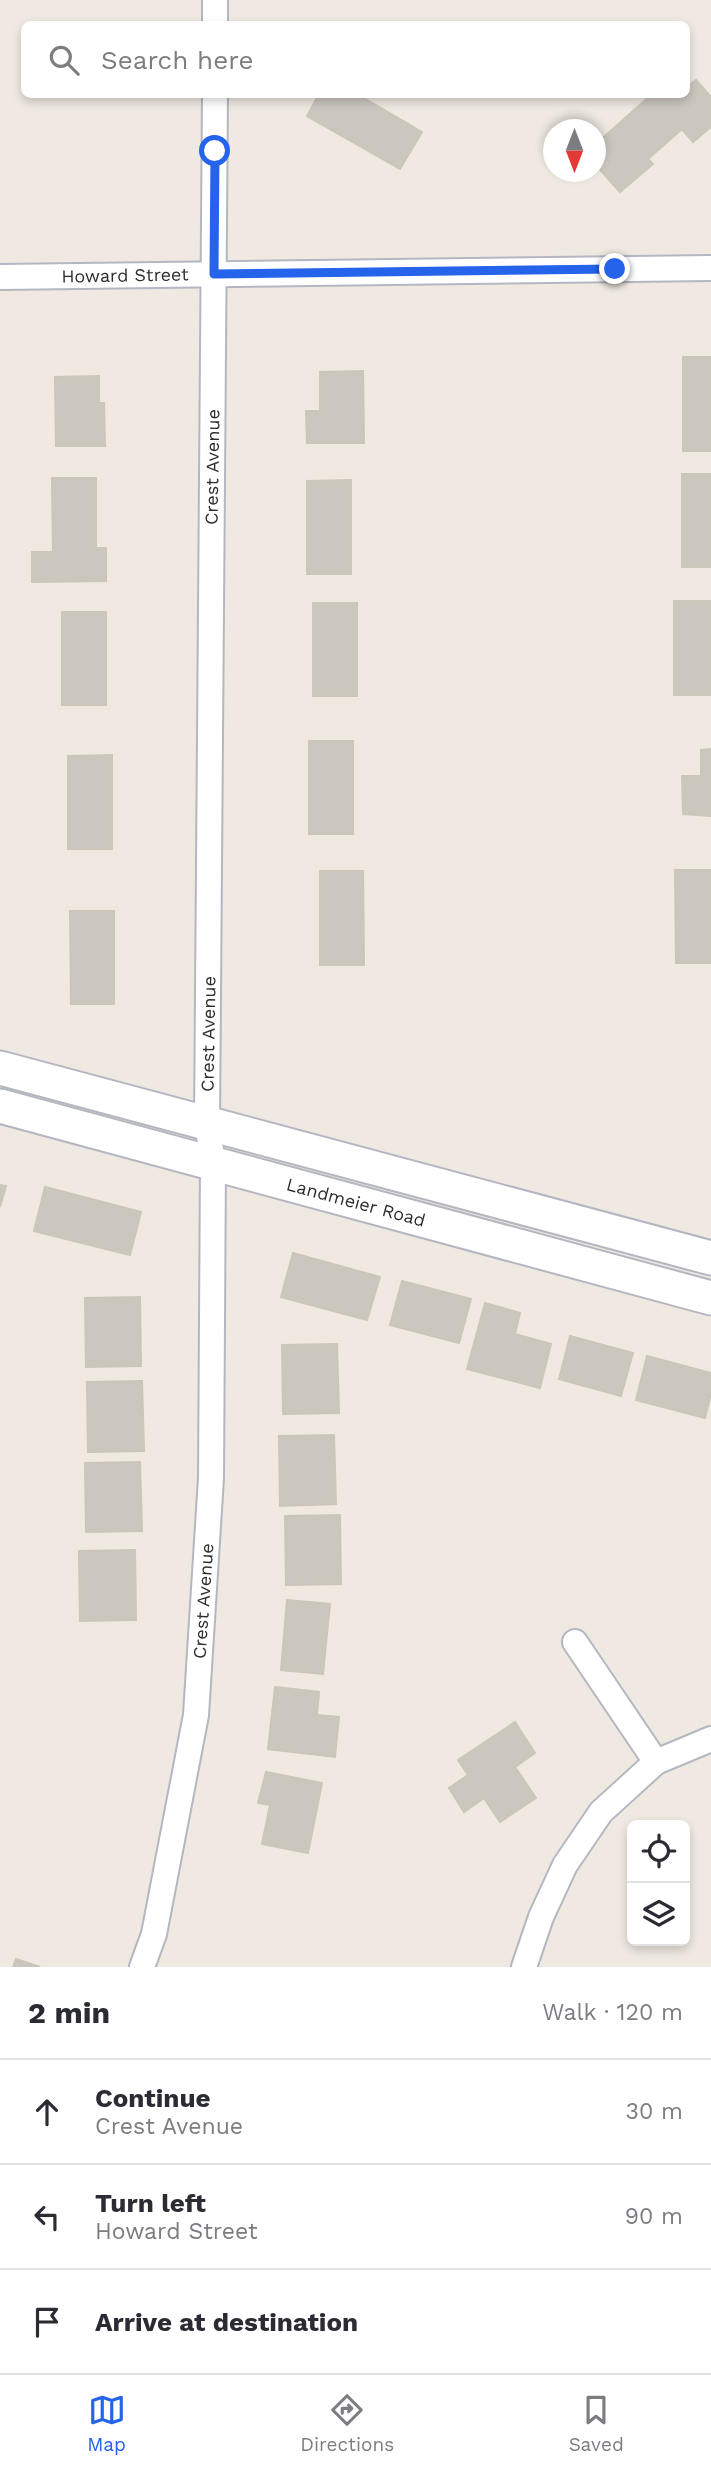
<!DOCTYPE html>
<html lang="en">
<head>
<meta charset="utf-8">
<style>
  :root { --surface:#fff; --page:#f2f2f3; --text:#2b2b33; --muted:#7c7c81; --line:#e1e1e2; --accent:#2563eb }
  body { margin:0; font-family:"Work Sans",sans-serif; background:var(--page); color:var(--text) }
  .controls { position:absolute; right:21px; bottom:21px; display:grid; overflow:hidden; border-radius:10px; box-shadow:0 4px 10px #0003 }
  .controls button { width:63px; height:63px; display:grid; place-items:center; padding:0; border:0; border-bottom:2px solid var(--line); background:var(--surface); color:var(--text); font:35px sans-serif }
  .compass { position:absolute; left:543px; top:119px; width:63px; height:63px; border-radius:50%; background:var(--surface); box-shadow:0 4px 10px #0003; rotate:180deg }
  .stop { position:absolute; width:21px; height:21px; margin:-16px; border:5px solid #2563eb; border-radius:50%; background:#fff }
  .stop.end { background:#2563eb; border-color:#fff; box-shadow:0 2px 7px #0008 }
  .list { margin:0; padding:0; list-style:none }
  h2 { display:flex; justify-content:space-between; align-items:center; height:91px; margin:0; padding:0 28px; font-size:30px }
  h2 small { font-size:23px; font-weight:400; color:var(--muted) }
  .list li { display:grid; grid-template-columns:46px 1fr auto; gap:21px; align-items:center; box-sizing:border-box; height:105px; padding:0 28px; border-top:2px solid var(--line) }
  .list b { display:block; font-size:26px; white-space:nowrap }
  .list p { margin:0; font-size:23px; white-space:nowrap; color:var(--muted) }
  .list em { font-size:23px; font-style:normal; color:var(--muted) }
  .icon { flex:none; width:38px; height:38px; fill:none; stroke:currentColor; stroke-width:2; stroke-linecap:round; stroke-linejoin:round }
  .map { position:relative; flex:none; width:711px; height:1967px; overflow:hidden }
  .search { position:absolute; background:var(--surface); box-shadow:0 4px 10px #0003; left:21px; right:21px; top:21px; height:77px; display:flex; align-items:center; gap:18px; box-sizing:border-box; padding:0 24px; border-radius:10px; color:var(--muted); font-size:26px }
  .sheet { height:406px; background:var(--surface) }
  nav { display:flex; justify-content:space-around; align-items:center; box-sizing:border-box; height:98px; border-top:2px solid var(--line); background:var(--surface); font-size:19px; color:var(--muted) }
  nav a { display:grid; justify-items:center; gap:4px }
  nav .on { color:var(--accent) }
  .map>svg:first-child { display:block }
  .building { fill:#cbc7bf; stroke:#cbc5ba; stroke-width:2 }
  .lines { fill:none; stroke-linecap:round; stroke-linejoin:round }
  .street-casing { stroke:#b4b7c1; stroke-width:28 }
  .secondary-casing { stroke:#b4b7c1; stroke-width:37 }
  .street { stroke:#fff; stroke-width:24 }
  .secondary { stroke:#fff; stroke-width:33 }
  .route { stroke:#2563eb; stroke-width:9 }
  .labels { text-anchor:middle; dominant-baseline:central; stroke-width:7; stroke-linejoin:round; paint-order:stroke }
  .street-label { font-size:18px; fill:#2e2e2e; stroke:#fff }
</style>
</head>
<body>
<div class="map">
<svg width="711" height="1967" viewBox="0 0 711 1967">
  <rect width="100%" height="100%" fill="#efe9e1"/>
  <g class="building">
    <path d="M696,80L711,97V127L693,142L682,129L648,159L653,164L620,192L596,165V144L652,94H686V88Z"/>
    <path d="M319,94H357L422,132L400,169L307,116Z"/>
    <rect x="683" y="357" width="28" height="94"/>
    <path d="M363,371L364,443H307L306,411H320V372Z"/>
    <path d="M99,376V403H104L105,446H56L55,377Z"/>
    <rect x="682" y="474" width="29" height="93"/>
    <path d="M52,478H96V548H106V581L32,582V552H53Z"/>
    <path d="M351,480V574H307V481Z"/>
    <rect x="674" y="601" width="37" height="94"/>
    <rect x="313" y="603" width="44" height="93"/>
    <rect x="62" y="612" width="44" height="93"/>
    <rect x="309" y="741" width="44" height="93"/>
    <path d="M711,749V816L683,814L682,776H701V750Z"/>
    <path d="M112,755V849H68V756Z"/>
    <path d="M675,870H711V963H676Z"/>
    <path d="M320,871H363L364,965H320Z"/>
    <path d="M70,911H114V1004H71Z"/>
    <path d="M0,1185L6,1186L0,1207Z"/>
    <path d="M45,1187L141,1212L130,1255L34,1231Z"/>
    <path d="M293,1253L380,1277L367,1320L281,1297Z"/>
    <path d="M402,1281L471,1299L459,1343L390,1325Z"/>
    <path d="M140,1297L141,1366L86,1367L85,1298Z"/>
    <path d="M485,1303L520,1313L515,1334L551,1344L540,1388L467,1369Z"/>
    <path d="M570,1336L633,1353L621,1396L559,1379Z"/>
    <path d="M337,1344L339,1413L283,1414L282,1345Z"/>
    <path d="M647,1356L711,1373V1394L705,1418L636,1400Z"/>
    <path d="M142,1381L144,1451L88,1452L87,1382Z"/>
    <path d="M334,1435L336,1504L280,1506L279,1436Z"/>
    <path d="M140,1462L142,1531L86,1532L85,1463Z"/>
    <path d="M340,1515L341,1584L286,1585L285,1516Z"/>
    <path d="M135,1550L136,1620L80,1621L79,1551Z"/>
    <path d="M287,1600L330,1604L323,1674L281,1670Z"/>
    <path d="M275,1687L319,1692L317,1715L339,1717L335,1757L268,1749Z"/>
    <path d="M515,1722L535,1753L515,1767L536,1798L500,1822L484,1798L464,1812L449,1788L468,1775L458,1760Z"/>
    <path d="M266,1772L322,1783L308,1853L262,1844L270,1805L258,1803Z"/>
    <path d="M16,1959L40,1967H13Z"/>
  </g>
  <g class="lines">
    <g class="street-casing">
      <g id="street">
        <path d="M215,24V0"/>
        <path d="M0,277L711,268"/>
        <path d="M575,1642L656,1762"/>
        <path d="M142,1967L154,1934L196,1715L211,1478L213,1163L207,1124L215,94"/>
        <path d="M524,1967L541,1917L565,1865L601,1812L656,1762L711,1739"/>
      </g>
    </g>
    <g class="secondary-casing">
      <g id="secondary">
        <path d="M0,1068L711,1258"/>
        <path d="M0,1106L711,1298"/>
      </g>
    </g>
    <use href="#street" class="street"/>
    <use href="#secondary" class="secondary"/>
  </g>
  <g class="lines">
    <path class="route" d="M215,151L214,274L615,269"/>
  </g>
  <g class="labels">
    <g class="street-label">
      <text transform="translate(125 275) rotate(-1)">Howard Street</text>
      <text transform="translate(212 467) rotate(-89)">Crest Avenue</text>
      <text transform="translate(208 1034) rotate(-89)">Crest Avenue</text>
      <text transform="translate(356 1202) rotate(15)">Landmeier Road</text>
      <text transform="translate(203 1601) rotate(-86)">Crest Avenue</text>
    </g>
  </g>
</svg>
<div class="controls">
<button><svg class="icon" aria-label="locate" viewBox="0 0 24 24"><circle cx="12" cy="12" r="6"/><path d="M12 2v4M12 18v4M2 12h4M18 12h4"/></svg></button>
<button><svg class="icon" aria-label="layers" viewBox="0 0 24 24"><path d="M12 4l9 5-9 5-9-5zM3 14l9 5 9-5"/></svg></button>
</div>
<svg class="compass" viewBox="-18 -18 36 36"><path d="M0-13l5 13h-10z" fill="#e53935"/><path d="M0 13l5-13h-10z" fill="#7c7c81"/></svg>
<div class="stop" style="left:215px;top:151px"></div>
<div class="stop end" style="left:615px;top:269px"></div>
<div class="search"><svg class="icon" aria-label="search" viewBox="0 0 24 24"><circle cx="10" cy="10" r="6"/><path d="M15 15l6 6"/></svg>Search here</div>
</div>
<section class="sheet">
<h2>2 min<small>Walk · 120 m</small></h2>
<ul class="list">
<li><svg class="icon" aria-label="ahead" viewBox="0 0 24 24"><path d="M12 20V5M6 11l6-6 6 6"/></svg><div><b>Continue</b><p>Crest Avenue</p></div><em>30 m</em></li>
<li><svg class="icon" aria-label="left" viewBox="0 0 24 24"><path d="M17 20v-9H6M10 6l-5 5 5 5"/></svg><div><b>Turn left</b><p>Howard Street</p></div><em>90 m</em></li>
<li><svg class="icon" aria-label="arrive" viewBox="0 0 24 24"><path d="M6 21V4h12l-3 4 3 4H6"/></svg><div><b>Arrive at destination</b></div></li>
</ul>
</section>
<nav>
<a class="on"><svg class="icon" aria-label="map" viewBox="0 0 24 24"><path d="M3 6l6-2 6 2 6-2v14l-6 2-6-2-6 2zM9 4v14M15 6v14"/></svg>Map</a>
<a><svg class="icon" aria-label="directions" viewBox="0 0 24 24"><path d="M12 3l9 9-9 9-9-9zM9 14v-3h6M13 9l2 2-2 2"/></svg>Directions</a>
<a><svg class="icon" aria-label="saved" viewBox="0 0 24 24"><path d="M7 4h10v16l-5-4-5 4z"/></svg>Saved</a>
</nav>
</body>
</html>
